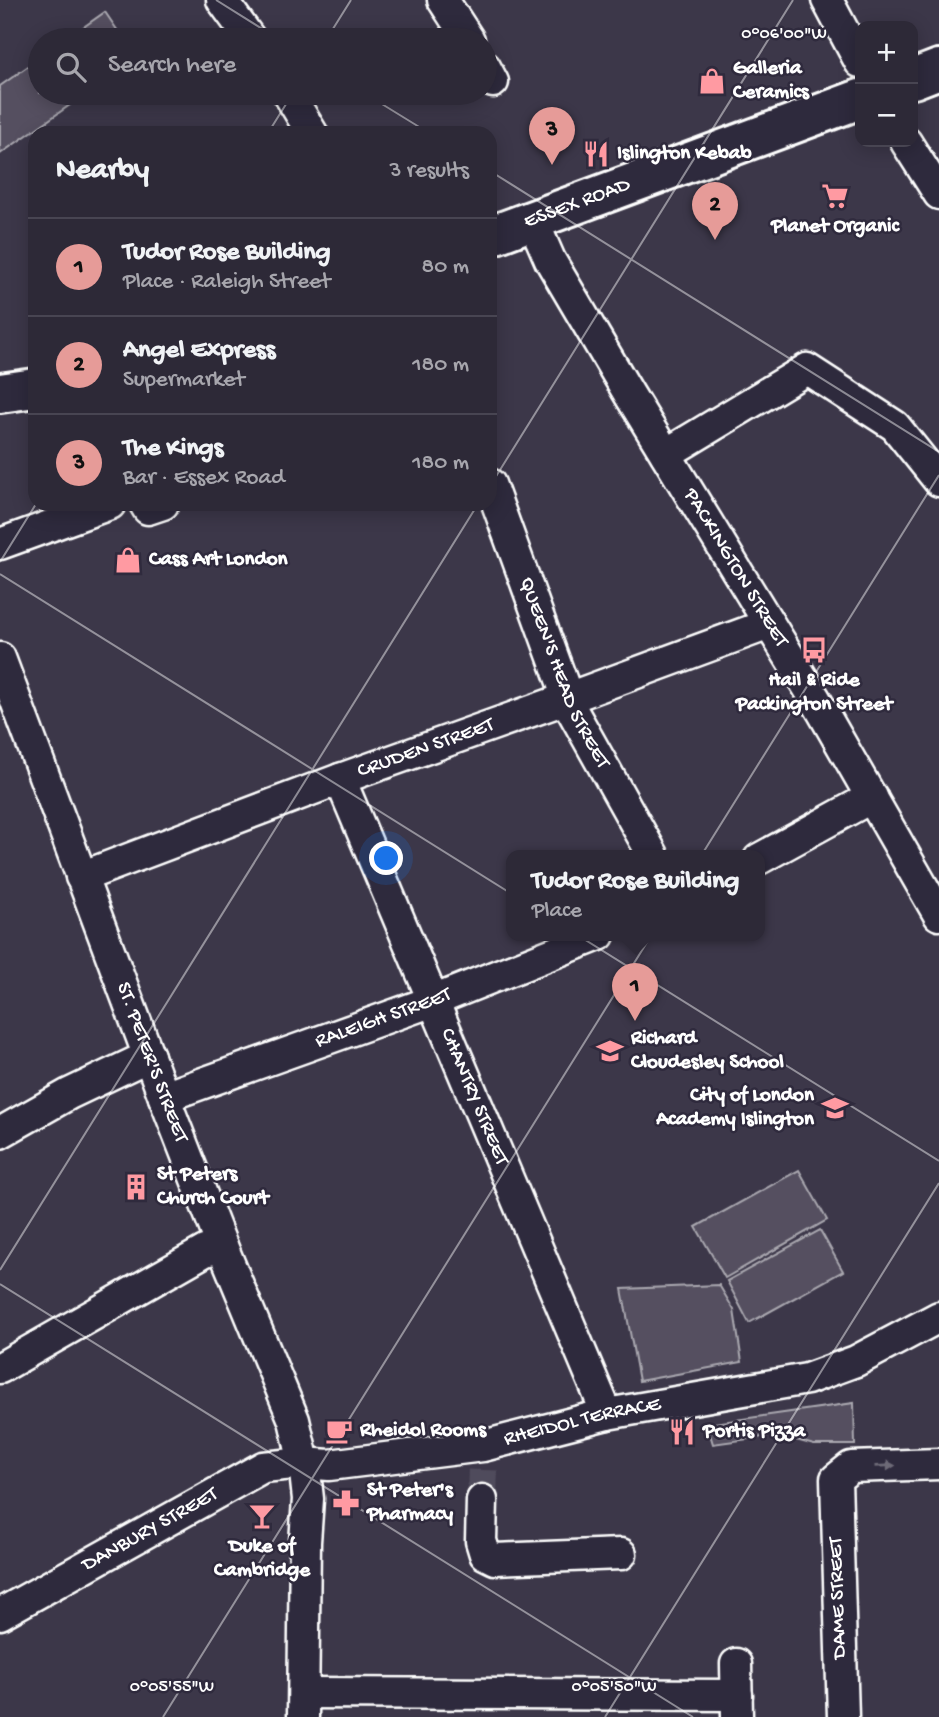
<!DOCTYPE html>
<html lang="en">
<head>
<meta charset="utf-8">
<style>
  :root { --surface:#2d2937; --page:#35313f; --text:#f1f3f6; --muted:#a7a6ad; --line:#484552; --accent:#e69b98 }
  body { margin:0; font-family:"Gochi Hand",sans-serif; background:var(--page); color:var(--text) }
  .controls { position:absolute; right:21px; top:21px; display:grid; overflow:hidden; border-radius:14px; box-shadow:0 4px 18px #0003 }
  .controls button { width:63px; height:63px; display:grid; place-items:center; padding:0; border:0; border-bottom:2px solid var(--line); background:var(--surface); color:var(--text); font:35px sans-serif }
  .you { position:absolute; left:387px; top:859px; width:24px; height:24px; margin:-18px; border:5px solid #fff; border-radius:50%; background:#1a73e8; box-shadow:0 0 0 10px #1a73e833 }
  .badge { display:grid; place-items:center; width:46px; height:46px; border-radius:50%; background:var(--accent); color:#111; font-size:23px; font-weight:700 }
  .pin { position:absolute; translate:-50% -58px; filter:drop-shadow(0 2px 4px #0008) }
  .pin::after { content:''; position:absolute; top:37px; width:24px; height:21px; background:inherit; clip-path:polygon(0 0,100% 0,50% 100%) }
  .popup { position:absolute; left:506px; top:850px; width:259px; height:91px; box-sizing:border-box; display:grid; place-content:center; border-radius:14px; background:var(--surface); filter:drop-shadow(0 2px 5px #0005); font-size:23px; white-space:nowrap; color:var(--muted) }
  .popup b { font-size:26px; color:var(--text) }
  .popup::after { content:''; position:absolute; left:50%; top:100%; margin-left:-14px; border:14px solid transparent; border-top-color:var(--surface) }
  .list { margin:0; padding:0; list-style:none }
  h2 { display:flex; justify-content:space-between; align-items:center; height:91px; margin:0; padding:0 28px; font-size:30px }
  h2 small { font-size:23px; font-weight:400; color:var(--muted) }
  .list li { display:grid; grid-template-columns:46px 1fr auto; gap:21px; align-items:center; box-sizing:border-box; height:98px; padding:0 28px; border-top:2px solid var(--line) }
  .list b { display:block; font-size:26px; white-space:nowrap }
  .list p { margin:0; font-size:23px; white-space:nowrap; color:var(--muted) }
  .list em { font-size:23px; font-style:normal; color:var(--muted) }
  .icon { flex:none; width:38px; height:38px; fill:none; stroke:currentColor; stroke-width:2; stroke-linecap:round; stroke-linejoin:round }
  .map { position:relative; flex:none; width:939px; height:1717px; overflow:hidden }
  .search { position:absolute; background:var(--surface); box-shadow:0 4px 18px #0003; left:28px; top:28px; width:469px; height:77px; display:flex; align-items:center; gap:18px; box-sizing:border-box; padding:0 24px; border-radius:38px; color:var(--muted); font-size:26px }
  .panel { position:absolute; background:var(--surface); box-shadow:0 4px 18px #0003; left:28px; top:126px; width:469px; height:385px; border-radius:21px }
  .map>svg:first-child { display:block }
  .green { fill:#555060; stroke:#aaa8b0; stroke-width:2 }
  .lines { fill:none; stroke-linecap:round; stroke-linejoin:round }
  .minor-tunnel { stroke:#504b5b; stroke-width:30; stroke-dasharray:30 15; stroke-linecap:butt }
  .minor-casing { stroke:#fff; stroke-width:35 }
  .primary-casing { stroke:#fff; stroke-width:44 }
  .minor { stroke:#2f2a3d; stroke-width:30 }
  .primary { stroke:#2f2a3d; stroke-width:38 }
  .oneway { fill:#6d6a77 }
  .ticks { fill:none; stroke:#fff; stroke-width:2; stroke-opacity:0.45 }
  .labels { text-anchor:middle; dominant-baseline:central; stroke-width:5; stroke-linejoin:round; paint-order:stroke }
  .poi-label { font-size:21px; font-weight:bold; fill:#fff; stroke:#2f2a3d; text-anchor:start }
  .street-label { font-size:21px; fill:#fff; stroke:#2f2a3d }
  .ticks-label { font-size:18px; text-anchor:middle; fill:#fff; stroke:#2f2a3d; stroke-width:5; stroke-linejoin:round; paint-order:stroke }
</style>
</head>
<body>
<div class="map">
<svg width="939" height="1717" viewBox="0 0 939 1717">
  <rect width="100%" height="100%" fill="#3c3749"/>
  <filter id="ink" filterUnits="userSpaceOnUse"><feTurbulence type="fractalNoise" baseFrequency=".0143" numOctaves="2"/><feDisplacementMap in="SourceGraphic" scale="14" xChannelSelector="R" yChannelSelector="G"/><feConvolveMatrix kernelMatrix="1 2 1 2 8 2 1 2 1" color-interpolation-filters="sRGB"/></filter>
  <g filter="url(#ink)">
    <g class="green">
      <path d="M105,12L124,40H65Z"/>
      <path d="M40,58V93H87L0,154V86Z"/>
      <path d="M799,1170L827,1220L725,1278L696,1227Z"/>
      <path d="M820,1230L843,1271L749,1323L727,1281Z"/>
      <path d="M719,1285L734,1310L742,1362L639,1381L622,1289Z"/>
      <path d="M854,1403L855,1445H814L778,1435L713,1444L707,1424Z"/>
    </g>
    <g class="lines">
      <path class="minor-tunnel" d="M482,1500L483,1465"/>
      <g class="minor-casing">
        <g id="minor">
          <path d="M222,0L251,40"/>
          <path d="M443,0L469,40"/>
          <path d="M827,0L860,62"/>
          <path d="M485,67L493,82"/>
          <path d="M288,93L312,133"/>
          <path d="M906,142L939,194"/>
          <path id="s1" d="M533,221L550,260L629,394L814,697L939,915"/>
          <path d="M666,454L807,369L895,426L939,481"/>
          <path id="s2" d="M490,484L573,712L653,855"/>
          <path d="M145,504L148,509L163,504"/>
          <path d="M0,544L110,504"/>
          <path id="s3" d="M0,658L164,1097L222,1246L294,1420L304,1463L308,1499L305,1542L303,1717"/>
          <path id="s4" d="M340,779L607,1414"/>
          <path d="M759,859L872,797"/>
          <path id="s5" d="M81,877L340,779L568,698L769,624"/>
          <path id="s6" d="M164,1097L433,1001L599,935"/>
          <path d="M0,1133L69,1094L149,1056"/>
          <path d="M0,1368L205,1251L222,1246"/>
          <path d="M482,1500L481,1541L485,1554L495,1559L621,1554"/>
          <path id="s7" d="M0,1614L263,1467L304,1463L329,1465L483,1446L607,1414L807,1379L856,1361L939,1317"/>
          <path d="M736,1664L737,1717"/>
          <path d="M304,1693L737,1695"/>
          <path d="M843,1717L836,1479L851,1467L939,1464"/>
        </g>
      </g>
      <g class="primary-casing">
        <g id="primary">
          <path d="M913,79L939,69"/>
          <path id="s8" d="M490,236L860,99"/>
          <path d="M0,393L35,388"/>
        </g>
      </g>
      <use href="#minor" class="minor"/>
      <use href="#primary" class="primary"/>
    </g>
    <defs><path id="oneway-solid" d="M-6-.8H1V-3.2L6.5 0L1 3.2V.8H-6Z" transform="scale(1.75)"/></defs>
    <use class="oneway" href="#oneway-solid" transform="translate(885 1466) rotate(-2)"/>
  </g>
  <path class="ticks" d="M216,0L280,40M326,40L351,0M364,93L429,133M268,133L293,93M490,171L939,452M490,486L793,0M0,562L36,504M0,574L939,1161M0,1270L478,504M0,1284L693,1717M163,1717L939,475M605,1717L939,1183"/>
  <defs>
    <g id="shop-bare" transform="scale(2.1)"><path d="M-5-2.5h2.3a2.7 3.5 0 0 1 5.4 0H5L5.5 6h-11ZM-1.5-2.5h3a1.5 2.3 0 0 0-3 0Z" fill="#ff9aa2" stroke="#2f2a3d" stroke-width="2.5" paint-order="stroke"/></g>
    <g id="restaurant-bare" transform="scale(2.1)"><path d="M-5-6h1v4h1v-4h1v4h1v-4h1v5L-1.5 .5V6h-2V.5L-5-1ZM5-6V6H3V1.5H1.5Q1.5-4 5-6Z" fill="#ff9aa2" stroke="#2f2a3d" stroke-width="2.5" paint-order="stroke"/></g>
    <g id="supermarket-bare" transform="scale(2.1)"><path d="M-6-5.5h2.5l.6 2H6L4.5 2H-2.5L-4.4-4H-6ZM-1.5 3.2a1.3 1.3 0 1 0 .1 0ZM3 3.2a1.3 1.3 0 1 0 .1 0Z" fill="#ff9aa2" stroke="#2f2a3d" stroke-width="2.5" paint-order="stroke"/></g>
    <g id="bus-bare" transform="scale(2.1)"><path d="M-5-6H5V4H4V6H2V4H-2V6H-4V4H-5ZM-3.5-4V0h7V-4ZM-3.5 1.2v1.5H-2V1.2ZM2 1.2v1.5H3.5V1.2Z" fill="#ff9aa2" stroke="#2f2a3d" stroke-width="2.5" paint-order="stroke"/></g>
    <g id="school-bare" transform="scale(2.1)"><path d="M0-5L7-2L0 1L-7-2ZM-4 1L0 2.5L4 1V4Q0 6-4 4Z" fill="#ff9aa2" stroke="#2f2a3d" stroke-width="2.5" paint-order="stroke"/></g>
    <g id="building-bare" transform="scale(2.1)"><path d="M-4-6H4V6H1V3H-1V6H-4ZM-2.5-4.3h1.7v1.8h-1.7ZM.8-4.3h1.7v1.8H.8ZM-2.5-1h1.7V.8h-1.7ZM.8-1h1.7V.8H.8Z" fill="#ff9aa2" stroke="#2f2a3d" stroke-width="2.5" paint-order="stroke"/></g>
    <g id="cafe-bare" transform="scale(2.1)"><path d="M-5.5-4.5H6V0H3Q3 3.5 0 3.5H-2.5Q-5.5 3.5-5.5 0ZM3-3.2v2h1.7v-2ZM-6 4.5H4V6H-6Z" fill="#ff9aa2" stroke="#2f2a3d" stroke-width="2.5" paint-order="stroke"/></g>
    <g id="pharmacy-bare" transform="scale(2.1)"><path d="M-2-6h4v4h4v4h-4v4h-4v-4h-4v-4h4Z" fill="#ff9aa2" stroke="#2f2a3d" stroke-width="2.5" paint-order="stroke"/></g>
    <g id="bar-bare" transform="scale(2.1)"><path d="M-6-5H6L.8 .8V4.5H3.5V6h-7V4.5H-.8V.8Z" fill="#ff9aa2" stroke="#2f2a3d" stroke-width="2.5" paint-order="stroke"/></g>
  </defs>
  <g fill-rule="evenodd">
    <use href="#shop-bare" x="712" y="81"/>
    <use href="#restaurant-bare" x="596" y="154"/>
    <use href="#supermarket-bare" x="835" y="196"/>
    <use href="#shop-bare" x="128" y="560"/>
    <use href="#bus-bare" x="814" y="650"/>
    <use href="#school-bare" x="610" y="1051"/>
    <use href="#school-bare" x="835" y="1108"/>
    <use href="#building-bare" x="136" y="1187"/>
    <use href="#cafe-bare" x="339" y="1431"/>
    <use href="#restaurant-bare" x="682" y="1432"/>
    <use href="#pharmacy-bare" x="346" y="1503"/>
    <use href="#bar-bare" x="262" y="1516"/>
  </g>
  <g class="labels">
    <g class="poi-label">
      <text x="733" y="69">Galleria<tspan x="733" dy="24">Ceramics</tspan></text>
      <text x="617" y="154">Islington Kebab</text>
      <text x="835" y="227" text-anchor="middle">Planet Organic</text>
      <text x="149" y="560">Cass Art London</text>
      <text x="814" y="681" text-anchor="middle">Hail &amp; Ride<tspan x="814" dy="24">Packington Street</tspan></text>
      <text x="631" y="1039">Richard<tspan x="631" dy="24">Cloudesley School</tspan></text>
      <text x="814" y="1096" text-anchor="end">City of London<tspan x="814" dy="24">Academy Islington</tspan></text>
      <text x="157" y="1175">St Peters<tspan x="157" dy="24">Church Court</tspan></text>
      <text x="360" y="1431">Rheidol Rooms</text>
      <text x="703" y="1432">Portis Pizza</text>
      <text x="367" y="1491">St Peter's<tspan x="367" dy="24">Pharmacy</tspan></text>
      <text x="262" y="1547" text-anchor="middle">Duke of<tspan x="262" dy="24">Cambridge</tspan></text>
    </g>
    <g class="street-label">
      <text stroke="none"><textPath href="#s8" startOffset="93">ESSEX ROAD</textPath></text>
      <text stroke="none"><textPath href="#s1" startOffset="402">PACKINGTON STREET</textPath></text>
      <text stroke="none"><textPath href="#s2" startOffset="203">QUEEN'S HEAD STREET</textPath></text>
      <text stroke="none"><textPath href="#s5" startOffset="368">CRUDEN STREET</textPath></text>
      <text stroke="none"><textPath href="#s6" startOffset="233">RALEIGH STREET</textPath></text>
      <text stroke="none"><textPath href="#s3" startOffset="432">ST. PETER'S STREET</textPath></text>
      <text stroke="none"><textPath href="#s4" startOffset="345">CHANTRY STREET</textPath></text>
      <text stroke="none"><textPath href="#s7" startOffset="625">RHEIDOL TERRACE</textPath></text>
      <text stroke="none"><textPath href="#s7" startOffset="172">DANBURY STREET</textPath></text>
      <text transform="translate(839 1598) rotate(-92)">DAME STREET</text>
    </g>
  </g>
  <g class="ticks-label">
    <text x="784" y="38">0°06'00"W</text>
    <text x="172" y="1691">0°05'55"W</text>
    <text x="614" y="1691">0°05'50"W</text>
  </g>
</svg>
<div class="controls">
<button>+</button>
<button>−</button>
</div>
<div class="you"></div>
<div class="pin badge" style="left:635px;top:1021px">1</div>
<div class="popup"><b>Tudor Rose Building</b>Place</div>
<div class="pin badge" style="left:715px;top:240px">2</div>
<div class="pin badge" style="left:552px;top:165px">3</div>
<div class="search"><svg class="icon" aria-label="search" viewBox="0 0 24 24"><circle cx="10" cy="10" r="6"/><path d="M15 15l6 6"/></svg>Search here</div>
<section class="panel">
<h2>Nearby<small>3 results</small></h2>
<ul class="list">
<li><span class="badge">1</span><div><b>Tudor Rose Building</b><p>Place · Raleigh Street</p></div><em>80 m</em></li>
<li><span class="badge">2</span><div><b>Angel Express</b><p>Supermarket</p></div><em>180 m</em></li>
<li><span class="badge">3</span><div><b>The Kings</b><p>Bar · Essex Road</p></div><em>180 m</em></li>
</ul>
</section>
</div>
</body>
</html>
